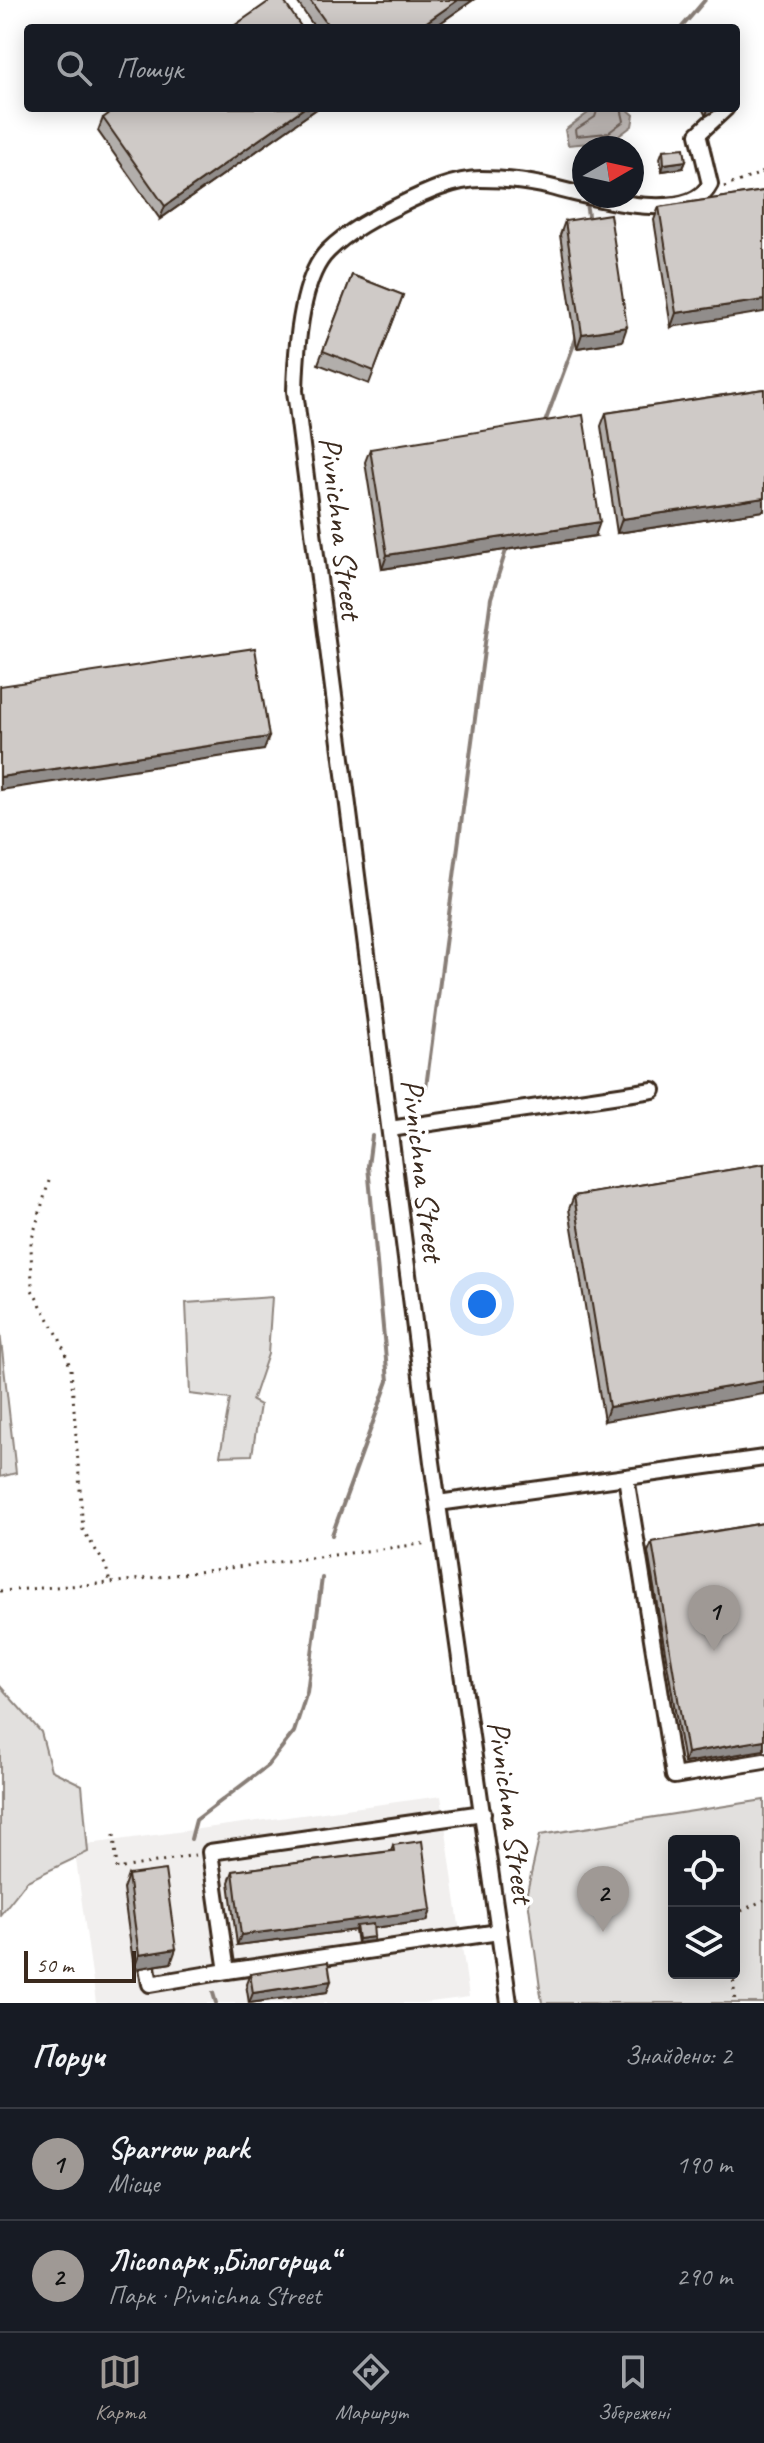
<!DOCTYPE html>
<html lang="uk">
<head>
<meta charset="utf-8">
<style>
  :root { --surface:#171b24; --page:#242831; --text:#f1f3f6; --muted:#9ea1a6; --line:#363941; --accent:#9f9995 }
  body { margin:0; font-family:Caveat,sans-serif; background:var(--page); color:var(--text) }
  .controls { position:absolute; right:24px; bottom:24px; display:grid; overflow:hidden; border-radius:8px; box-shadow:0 4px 20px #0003 }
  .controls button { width:72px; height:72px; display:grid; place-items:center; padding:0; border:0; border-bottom:2px solid var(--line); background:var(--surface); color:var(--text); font:40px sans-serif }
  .compass { position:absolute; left:572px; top:136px; width:72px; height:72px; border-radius:50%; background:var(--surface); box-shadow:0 4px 20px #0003; rotate:81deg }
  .scale { position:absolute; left:24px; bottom:20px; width:112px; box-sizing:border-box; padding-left:8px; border:4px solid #3b2a1e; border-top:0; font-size:22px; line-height:28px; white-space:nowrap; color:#3b2a1e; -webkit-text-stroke:6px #fff; paint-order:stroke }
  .you { position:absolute; left:482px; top:1304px; width:28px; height:28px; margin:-20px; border:6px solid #fff; border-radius:50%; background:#1a73e8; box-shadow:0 0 0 12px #1a73e833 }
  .badge { display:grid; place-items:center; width:52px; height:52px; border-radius:50%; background:var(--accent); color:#111; font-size:26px; font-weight:700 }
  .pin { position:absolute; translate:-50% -66px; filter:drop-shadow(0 2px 4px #0008) }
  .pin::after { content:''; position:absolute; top:42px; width:28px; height:24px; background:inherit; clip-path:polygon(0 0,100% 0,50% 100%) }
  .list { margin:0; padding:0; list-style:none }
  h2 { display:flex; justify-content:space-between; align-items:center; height:104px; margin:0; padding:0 32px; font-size:34px }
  h2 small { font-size:26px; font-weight:400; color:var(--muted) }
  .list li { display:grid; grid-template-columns:52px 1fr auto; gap:24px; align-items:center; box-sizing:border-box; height:112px; padding:0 32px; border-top:2px solid var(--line) }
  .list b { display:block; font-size:30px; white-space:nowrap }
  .list p { margin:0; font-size:26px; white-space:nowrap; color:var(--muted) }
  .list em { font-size:26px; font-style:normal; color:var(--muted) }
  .icon { flex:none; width:44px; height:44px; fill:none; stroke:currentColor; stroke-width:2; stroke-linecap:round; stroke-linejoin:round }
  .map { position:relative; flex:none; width:764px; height:2003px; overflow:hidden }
  .search { position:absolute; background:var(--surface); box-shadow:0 4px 20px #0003; left:24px; right:24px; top:24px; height:88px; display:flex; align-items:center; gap:20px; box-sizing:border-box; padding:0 28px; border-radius:8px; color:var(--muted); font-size:30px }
  .sheet { height:328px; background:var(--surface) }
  nav { display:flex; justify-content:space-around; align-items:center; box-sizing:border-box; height:112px; border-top:2px solid var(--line); background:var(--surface); font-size:22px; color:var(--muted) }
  nav a { display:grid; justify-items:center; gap:4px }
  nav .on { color:var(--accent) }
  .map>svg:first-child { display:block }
  .built { fill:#f1efee }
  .green { fill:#e2e0de; stroke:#8e857e; stroke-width:2; fill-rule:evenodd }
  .water { fill:#bcb6b3; stroke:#887e77; stroke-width:2 }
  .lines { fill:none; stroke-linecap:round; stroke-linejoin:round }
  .shore { stroke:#6f625a; stroke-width:2 }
  .stream { stroke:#887e77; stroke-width:4 }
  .minor-casing { stroke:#3b2a1e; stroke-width:20 }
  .path { stroke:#3b2a1e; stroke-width:3; stroke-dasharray:2 6; stroke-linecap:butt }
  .minor { stroke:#fff; stroke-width:14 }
  .wall { fill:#b2aeab; stroke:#3b2a1e; stroke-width:2 }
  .shaded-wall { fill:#918d8b; stroke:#3b2a1e; stroke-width:2 }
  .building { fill:#cfcac7; stroke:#3b2a1e; stroke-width:2 }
  .labels { text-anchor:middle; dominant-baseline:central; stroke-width:7; stroke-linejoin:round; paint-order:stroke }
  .street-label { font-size:32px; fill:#3b2a1e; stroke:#fff }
</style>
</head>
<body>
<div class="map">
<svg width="764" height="2003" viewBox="0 0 764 2003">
  <rect width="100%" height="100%" fill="#fff"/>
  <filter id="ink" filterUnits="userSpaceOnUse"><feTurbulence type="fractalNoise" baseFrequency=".0125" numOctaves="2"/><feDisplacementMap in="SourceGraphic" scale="16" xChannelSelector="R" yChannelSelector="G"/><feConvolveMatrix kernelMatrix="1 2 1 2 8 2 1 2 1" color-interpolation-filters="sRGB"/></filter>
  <g filter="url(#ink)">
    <path class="built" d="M441,1796L469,1997L423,2003H96L74,1846Z"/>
    <g class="green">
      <path d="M272,1297L268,1354L252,1401L260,1405L252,1455L220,1456L230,1399L190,1394L186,1303Z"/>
      <path d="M0,1332L16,1473L0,1477Z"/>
      <path d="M0,1686L41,1732L51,1770L82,1785L88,1852L27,1881L0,1915Z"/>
      <path d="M764,1800V2003H542L527,1892L540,1835ZM674,1841H734V1973H674Z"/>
    </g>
    <path class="water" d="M595,108H626L634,115L632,126L612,141L568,145L565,130Z"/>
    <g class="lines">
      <path class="shore" d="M598,108L595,117L575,130L576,136L608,133L624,121L621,108"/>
      <g class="stream">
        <path d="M681,28L705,0"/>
        <path d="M583,167L584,151"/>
        <path d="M586,203L589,222"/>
        <path d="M544,425L577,336"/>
        <path d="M426,1087L491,598L508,544"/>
        <path d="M332,1535L388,1381L368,1166L372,1136"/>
        <path d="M191,1839L196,1820L267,1766L294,1732L307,1692L322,1578"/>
        <path d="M213,1993L216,2003"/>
      </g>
      <g class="minor-casing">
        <g id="minor">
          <path d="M390,1129L653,1090"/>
          <path d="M626,1477L674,1776L764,1761"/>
          <path d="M438,1503L764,1458"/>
          <path d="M483,1813L210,1852L225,1958L227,1971L499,1932"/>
          <path d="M147,1967L150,1984L227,1971"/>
          <path d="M509,2003L432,1462L295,391C296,354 300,278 328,251C348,231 375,217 400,205C424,193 454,179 481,179C500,179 523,181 542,185C578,193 688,229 710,184L698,134L726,108"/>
        </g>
      </g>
      <g class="path">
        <path d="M724,187L764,172"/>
        <path d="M49,1181L31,1242L32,1290L59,1337L71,1369L83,1530L106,1566L110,1583"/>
        <path d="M0,1591L110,1583L429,1543"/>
        <path d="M114,1835L117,1869L195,1855"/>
        <path d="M734,1932L737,1913L764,1900"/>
        <path d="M733,1973L735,2003"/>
      </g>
      <use href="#minor" class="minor"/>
    </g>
    <g class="wall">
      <path d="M296,0H473L433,28H315Z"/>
      <path d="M318,108L160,219L98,131L103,118Z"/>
      <path d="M702,108H719L706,116Z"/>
      <path d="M663,150L686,161L683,168L662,171L660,158Z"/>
      <path d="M764,191L671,327L654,220L659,207Z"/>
      <path d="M565,221L622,341L577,348L560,235Z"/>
      <path d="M352,275L403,295L369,384L318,364Z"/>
      <path d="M764,389V511L617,533L601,426L606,413Z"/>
      <path d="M370,449L595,536L382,569L365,462Z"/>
      <path d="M764,1164L604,1421L569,1209L574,1196Z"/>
      <path d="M764,1523V1750L684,1763L648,1552L652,1542Z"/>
      <path d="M393,1845L431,1910L427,1921L373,1928V1941L357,1943L355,1930L237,1945L229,1882L233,1871L391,1851Z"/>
      <path d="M128,1875L171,1963L134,1969L123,1889Z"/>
      <path d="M250,1974L327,1992L249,2003L246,1984Z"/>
    </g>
    <g class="shaded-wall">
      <path d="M458,0H473L433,28H418Z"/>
      <path d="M304,108H318L160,219L165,206Z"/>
      <path d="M708,108H719L706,116Z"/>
      <path d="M686,161L683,168L662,171L664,164Z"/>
      <path d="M764,300V312L671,327L676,313Z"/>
      <path d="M627,327L622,341L577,348L582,334Z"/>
      <path d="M764,498V511L617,533L622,519Z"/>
      <path d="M600,522L595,536L382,569L387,555Z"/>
      <path d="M269,737L264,750L0,790V777Z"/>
      <path d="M764,1381V1394L604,1421L609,1407Z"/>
      <path d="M764,1740V1750L684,1763L687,1753Z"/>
      <path d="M431,1910L427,1921L357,1930L356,1926L355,1930L237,1945L241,1935Z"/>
      <path d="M374,1937L373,1941L357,1943L358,1939Z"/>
      <path d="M176,1949L171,1963L134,1969L139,1955Z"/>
      <path d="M331,1981L327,1992L249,2003L253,1993Z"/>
    </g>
    <g class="building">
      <path d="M271,0H283L302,28H231Z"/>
      <path d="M310,0H458L418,28H330Z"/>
      <path d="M117,108H304L165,206L103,118Z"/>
      <path d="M684,148L686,161L664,164L663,150Z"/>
      <path d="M764,191V300L676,313L659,207Z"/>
      <path d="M610,214L627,327L582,334L565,221Z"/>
      <path d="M352,275L403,295L374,371L323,351Z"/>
      <path d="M764,389V498L622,519L606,413Z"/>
      <path d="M583,415L600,522L387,555L370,449Z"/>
      <path d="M255,648L269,737L0,777V686Z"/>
      <path d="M764,1164V1381L609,1407L574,1196Z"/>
      <path d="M764,1523V1740L687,1753L652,1542Z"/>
      <path d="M422,1841L431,1910L241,1935L233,1871L394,1851L393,1845Z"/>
      <path d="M165,1870L176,1949L139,1955L128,1875Z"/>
      <path d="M373,1924L374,1937L358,1939L356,1926Z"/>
      <path d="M328,1962L331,1981L253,1993L250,1974Z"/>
    </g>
  </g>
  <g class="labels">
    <g class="street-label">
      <text transform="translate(341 528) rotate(83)">Pivnichna Street</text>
      <text transform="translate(423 1170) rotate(83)">Pivnichna Street</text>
      <text transform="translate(511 1812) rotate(82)">Pivnichna Street</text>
    </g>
  </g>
</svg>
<div class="controls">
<button><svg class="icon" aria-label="locate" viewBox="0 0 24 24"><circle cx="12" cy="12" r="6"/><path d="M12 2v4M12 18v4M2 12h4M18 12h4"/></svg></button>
<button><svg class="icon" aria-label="layers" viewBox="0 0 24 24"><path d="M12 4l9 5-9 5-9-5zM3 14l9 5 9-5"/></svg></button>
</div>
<svg class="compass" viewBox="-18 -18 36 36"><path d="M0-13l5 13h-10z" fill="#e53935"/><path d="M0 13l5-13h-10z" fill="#9ea1a6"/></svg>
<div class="scale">50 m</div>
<div class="you"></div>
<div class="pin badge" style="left:714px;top:1651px">1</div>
<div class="pin badge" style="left:603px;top:1932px">2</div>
<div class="search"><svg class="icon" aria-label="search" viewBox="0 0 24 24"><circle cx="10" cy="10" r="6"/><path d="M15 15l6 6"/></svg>Пошук</div>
</div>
<section class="sheet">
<h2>Поруч<small>Знайдено: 2</small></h2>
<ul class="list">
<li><span class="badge">1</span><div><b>Sparrow park</b><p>Місце</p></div><em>190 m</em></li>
<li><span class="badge">2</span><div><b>Лісопарк „Білогорща“</b><p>Парк · Pivnichna Street</p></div><em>290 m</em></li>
</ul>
</section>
<nav>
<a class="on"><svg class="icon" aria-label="map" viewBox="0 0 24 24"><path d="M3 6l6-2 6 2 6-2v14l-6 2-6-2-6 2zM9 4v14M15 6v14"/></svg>Карта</a>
<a><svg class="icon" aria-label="directions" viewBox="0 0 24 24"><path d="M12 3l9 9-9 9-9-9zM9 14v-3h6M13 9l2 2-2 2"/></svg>Маршрут</a>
<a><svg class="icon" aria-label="saved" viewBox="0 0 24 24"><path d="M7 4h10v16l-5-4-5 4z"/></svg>Збережені</a>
</nav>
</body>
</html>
